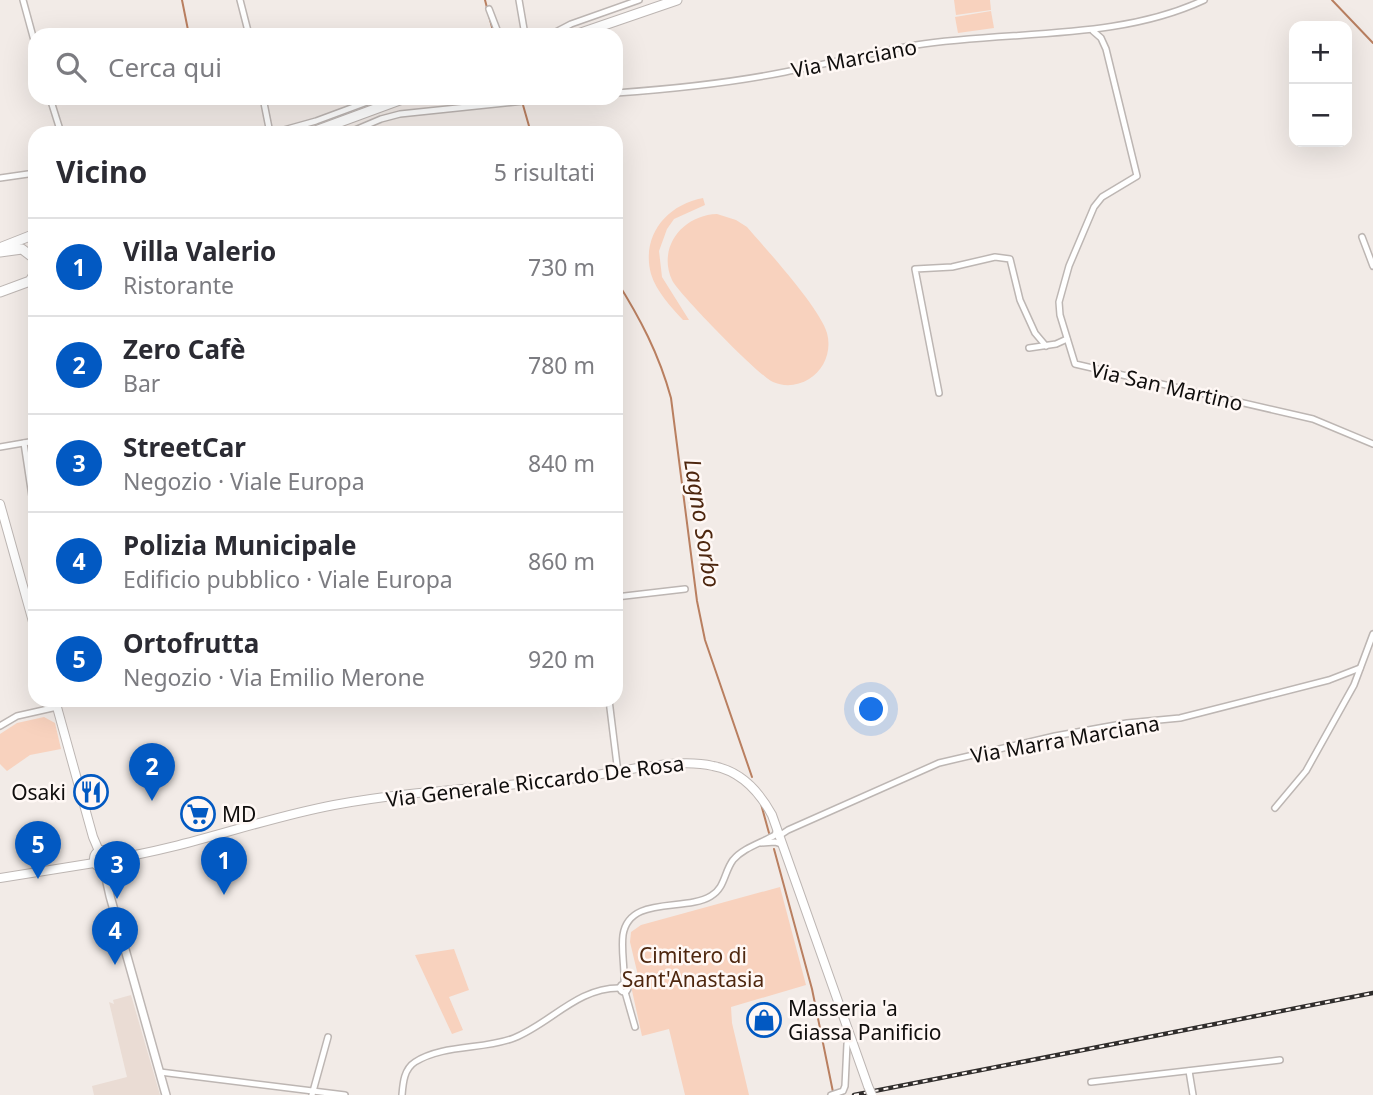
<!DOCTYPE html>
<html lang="it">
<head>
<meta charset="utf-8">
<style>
  :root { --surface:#fff; --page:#f2f2f3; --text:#2b2b33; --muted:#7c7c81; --line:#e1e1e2; --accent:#0259c2 }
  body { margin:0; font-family:"Noto Sans",sans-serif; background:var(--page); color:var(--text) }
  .controls { position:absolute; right:21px; top:21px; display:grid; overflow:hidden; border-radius:14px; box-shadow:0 7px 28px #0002 }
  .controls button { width:63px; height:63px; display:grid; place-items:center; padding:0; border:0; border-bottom:2px solid var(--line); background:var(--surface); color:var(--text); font:35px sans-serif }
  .you { position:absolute; left:872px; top:710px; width:24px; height:24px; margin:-18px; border:5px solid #fff; border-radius:50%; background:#1a73e8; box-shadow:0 0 0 10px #1a73e833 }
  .badge { display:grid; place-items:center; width:46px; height:46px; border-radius:50%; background:var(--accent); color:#fff; font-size:23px; font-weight:700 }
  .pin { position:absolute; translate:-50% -58px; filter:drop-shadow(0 2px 4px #0008) }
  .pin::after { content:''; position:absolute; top:37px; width:24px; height:21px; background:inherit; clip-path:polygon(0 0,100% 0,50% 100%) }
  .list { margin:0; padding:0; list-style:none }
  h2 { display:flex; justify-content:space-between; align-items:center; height:91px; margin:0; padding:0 28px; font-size:30px }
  h2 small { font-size:23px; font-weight:400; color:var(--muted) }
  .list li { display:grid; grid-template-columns:46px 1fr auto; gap:21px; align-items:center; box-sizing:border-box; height:98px; padding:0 28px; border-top:2px solid var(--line) }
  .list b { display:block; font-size:26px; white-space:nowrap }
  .list p { margin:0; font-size:23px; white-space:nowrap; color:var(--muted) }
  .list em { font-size:23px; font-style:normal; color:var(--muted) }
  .icon { flex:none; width:38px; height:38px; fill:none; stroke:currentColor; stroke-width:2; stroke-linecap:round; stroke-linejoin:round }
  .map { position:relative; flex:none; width:1373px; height:1095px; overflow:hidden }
  .search { position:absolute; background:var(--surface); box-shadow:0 7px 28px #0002; left:28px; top:28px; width:595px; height:77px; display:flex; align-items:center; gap:18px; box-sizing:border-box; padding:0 24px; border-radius:21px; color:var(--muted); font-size:26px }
  .panel { position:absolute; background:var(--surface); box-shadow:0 7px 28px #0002; left:28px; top:126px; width:595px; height:581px; border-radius:21px }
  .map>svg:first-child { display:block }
  .built { fill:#eadcd4 }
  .green { fill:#f8d2be }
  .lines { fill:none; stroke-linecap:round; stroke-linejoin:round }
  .stream { stroke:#b97f60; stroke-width:2 }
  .minor-casing { stroke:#bdb6b3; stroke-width:8 }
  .tertiary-casing { stroke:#bdb6b3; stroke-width:10 }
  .secondary-casing { stroke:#bdb6b3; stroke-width:10 }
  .trunk-casing { stroke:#bdb6b3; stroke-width:11 }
  .minor { stroke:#fff; stroke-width:5 }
  .tertiary { stroke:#fff; stroke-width:7 }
  .secondary { stroke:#fff; stroke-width:8 }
  .trunk { stroke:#fff; stroke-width:9 }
  .rail-casing { stroke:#302d2c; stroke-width:4.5 }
  .rail { stroke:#fff8f5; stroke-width:2; stroke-dasharray:5; stroke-linecap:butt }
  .secondary-bridge-casing { stroke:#bdb6b3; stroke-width:10; stroke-linecap:butt }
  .secondary-bridge { stroke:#fff; stroke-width:8 }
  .labels { text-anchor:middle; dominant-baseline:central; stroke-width:5; stroke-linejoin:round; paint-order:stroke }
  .street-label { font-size:21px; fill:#100e0d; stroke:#fff8f5 }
  .poi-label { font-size:21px; fill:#100e0d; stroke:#fff8f5; text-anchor:start }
  .park-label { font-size:21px; fill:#4e270f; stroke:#fff8f5 }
  .water-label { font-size:23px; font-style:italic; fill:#4d260e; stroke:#fff8f5 }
</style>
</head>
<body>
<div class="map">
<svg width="1373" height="1095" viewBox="0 0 1373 1095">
  <rect width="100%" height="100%" fill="#f2ebe7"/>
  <path class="built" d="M131,995L160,1095H94L92,1086L127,1077L109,1002L114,1004L113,1000Z"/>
  <g class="green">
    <path d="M954,0H990L991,10L956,15Z"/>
    <path d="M991,11L994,28L958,33L955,17Z"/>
    <path d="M703,198L705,205L674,219L667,229L659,251L662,277L689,320H683C671,307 656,291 651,274C641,236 666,205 703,198Z"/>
    <path d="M717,214L736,220L747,227C766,249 820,308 827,333C832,351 824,370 809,379C798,386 784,387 773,382C760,377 678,293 672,280C657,247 683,215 717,214Z"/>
    <path d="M44,717L55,723L61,749L30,755L7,771L0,764V734L17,723Z"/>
    <path d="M780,887L806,985L731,1007L732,1023L749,1095H685L669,1029L642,1036L631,986L640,984L630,942L631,932L641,925Z"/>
    <path d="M454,949L469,990L449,997L463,1030L452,1034L415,955Z"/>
  </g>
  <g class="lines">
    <g class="stream">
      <path d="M182,0L189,35"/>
      <path d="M485,0L494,35"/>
      <path d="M1332,0L1373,43"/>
      <path d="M523,105L531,133"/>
      <path d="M616,280C640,318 659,354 671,398L697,601L705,640L752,777"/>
      <path d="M761,804L769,833"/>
      <path d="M774,849L812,989L833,1092"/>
    </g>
    <g class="minor-casing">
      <g id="minor">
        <path d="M23,0L35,44"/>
        <path d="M240,0L249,35"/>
        <path d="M519,0L525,35"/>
        <path d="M489,9L499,35"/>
        <path d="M1093,31L1101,38L1106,49L1137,176L1102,197L1094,207L1069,266L1059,302L1060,315L1075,364L1313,419L1373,444"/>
        <path d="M550,35L571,24L639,0"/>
        <path d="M616,93C673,89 730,83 785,72C829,64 872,52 916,45C1012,30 1116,41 1204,0"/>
        <path d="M50,98L61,133"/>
        <path d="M263,98L270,133"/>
        <path d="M273,133L316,121L378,98"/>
        <path d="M348,133L381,119L400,114L552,98"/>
        <path d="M0,178L35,173"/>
        <path d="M1362,237L1373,266"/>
        <path d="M1029,348L1056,344L1067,339"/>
        <path d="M939,393L915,269L952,267L995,257L1010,259L1020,300L1035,333L1046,346"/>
        <path d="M24,443L35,516"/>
        <path d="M0,447L35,441"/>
        <path d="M616,597L685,589"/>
        <path d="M609,700L618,773"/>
        <path d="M0,726L17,716L57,707"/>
        <path d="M1275,808L1306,771L1354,685L1373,634"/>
        <path d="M779,836L788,830L939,763L1055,736L1127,723L1180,718L1329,680L1360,668"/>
        <path d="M761,843L775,842L781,844"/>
        <circle cx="624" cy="988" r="4"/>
        <path d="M624,984C625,968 621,951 623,935C629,895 685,912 711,896C725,888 724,872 733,860C743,848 761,843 775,835L777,829"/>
        <path d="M625,992L635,1027"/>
        <path d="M1189,1071L1193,1095"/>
        <path d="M160,1072L345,1095"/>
        <path d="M1091,1082L1280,1060"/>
        <path d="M312,1095L328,1037"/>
        <path d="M402,1095C403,1083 404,1069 415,1062C444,1044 483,1050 514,1038C551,1023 577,988 619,988"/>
        <path d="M831,1095L843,1091L845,1086L847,1044L850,1035"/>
      </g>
    </g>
    <g class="tertiary-casing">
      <path id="tertiary" d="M104,869L110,896L166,1095"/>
    </g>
    <g class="secondary-casing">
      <g id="secondary">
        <path d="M0,504L35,629"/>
        <path d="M55,700L93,837L99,851"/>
        <circle cx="103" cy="859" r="9"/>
        <path d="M112,859C187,848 259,819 334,805C413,790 496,788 576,778C616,773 675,757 713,766C741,771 759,791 772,815L868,1086"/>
        <path d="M0,878L94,863"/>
      </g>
    </g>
    <g class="trunk-casing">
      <g id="trunk">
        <path d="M575,35L677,0"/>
        <path d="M310,133L405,98"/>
        <path d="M2,247L35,234"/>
        <path d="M0,252L22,249L35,259"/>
        <path d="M0,292L30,281L35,273"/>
      </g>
    </g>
    <use href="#minor" class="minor"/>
    <use href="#tertiary" class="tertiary"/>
    <use href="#secondary" class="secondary"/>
    <use href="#trunk" class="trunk"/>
    <g class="rail-casing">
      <path id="rail" d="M854,1095L1373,993"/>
    </g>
    <use href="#rail" class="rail"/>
    <g class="secondary-bridge-casing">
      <path id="secondary-bridge" d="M868,1086L872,1095"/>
    </g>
    <use href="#secondary-bridge" class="secondary-bridge"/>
  </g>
  <defs>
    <g id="restaurant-ring" transform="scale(1.75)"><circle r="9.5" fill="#fff8f5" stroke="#0259c2" stroke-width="1.5"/><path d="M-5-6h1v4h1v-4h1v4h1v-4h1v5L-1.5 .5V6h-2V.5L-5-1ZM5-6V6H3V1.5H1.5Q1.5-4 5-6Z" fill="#0259c2"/></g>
    <g id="supermarket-ring" transform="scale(1.75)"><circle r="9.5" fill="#fff8f5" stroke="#0259c2" stroke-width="1.5"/><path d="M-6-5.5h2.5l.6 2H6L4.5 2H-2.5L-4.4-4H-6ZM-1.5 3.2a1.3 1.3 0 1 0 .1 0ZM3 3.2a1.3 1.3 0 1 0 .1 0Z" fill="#0259c2"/></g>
    <g id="shop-ring" transform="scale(1.75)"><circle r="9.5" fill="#fff8f5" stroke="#0259c2" stroke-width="1.5"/><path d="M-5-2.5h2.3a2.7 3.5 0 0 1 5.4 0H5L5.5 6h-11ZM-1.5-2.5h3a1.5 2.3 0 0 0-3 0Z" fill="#0259c2"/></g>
  </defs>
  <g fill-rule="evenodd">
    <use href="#restaurant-ring" x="91" y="792"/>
    <use href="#supermarket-ring" x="198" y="814"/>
    <use href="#shop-ring" x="764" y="1020"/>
  </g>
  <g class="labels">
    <g class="street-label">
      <text transform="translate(854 58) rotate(-11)">Via Marciano</text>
      <text transform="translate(1167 386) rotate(13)">Via San Martino</text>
      <text transform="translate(1065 739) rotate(-10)">Via Marra Marciana</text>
      <text transform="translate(535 781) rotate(-7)">Via Generale Riccardo De Rosa</text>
    </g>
    <g class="poi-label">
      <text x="66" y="792" text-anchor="end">Osaki</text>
      <text x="222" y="814">MD</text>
      <text x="788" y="1008">Masseria 'a<tspan x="788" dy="24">Giassa Panificio</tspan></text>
    </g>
    <g class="park-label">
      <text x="693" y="955">Cimitero di<tspan x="693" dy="24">Sant'Anastasia</tspan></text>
    </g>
    <g class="water-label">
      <text transform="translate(703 523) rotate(81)">Lagno Sorbo</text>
    </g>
  </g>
</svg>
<div class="controls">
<button>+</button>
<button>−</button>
</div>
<div class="you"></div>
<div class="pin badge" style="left:224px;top:895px">1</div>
<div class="pin badge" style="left:152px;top:801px">2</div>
<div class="pin badge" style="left:117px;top:899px">3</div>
<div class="pin badge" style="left:115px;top:965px">4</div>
<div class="pin badge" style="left:38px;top:879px">5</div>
<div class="search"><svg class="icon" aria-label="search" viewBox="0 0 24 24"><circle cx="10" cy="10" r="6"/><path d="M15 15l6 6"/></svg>Cerca qui</div>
<section class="panel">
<h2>Vicino<small>5 risultati</small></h2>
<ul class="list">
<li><span class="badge">1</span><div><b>Villa Valerio</b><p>Ristorante</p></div><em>730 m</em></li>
<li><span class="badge">2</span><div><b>Zero Cafè</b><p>Bar</p></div><em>780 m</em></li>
<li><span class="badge">3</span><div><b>StreetCar</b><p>Negozio · Viale Europa</p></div><em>840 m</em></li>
<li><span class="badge">4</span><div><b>Polizia Municipale</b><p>Edificio pubblico · Viale Europa</p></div><em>860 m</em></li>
<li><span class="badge">5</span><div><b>Ortofrutta</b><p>Negozio · Via Emilio Merone</p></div><em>920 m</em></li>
</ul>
</section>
</div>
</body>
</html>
